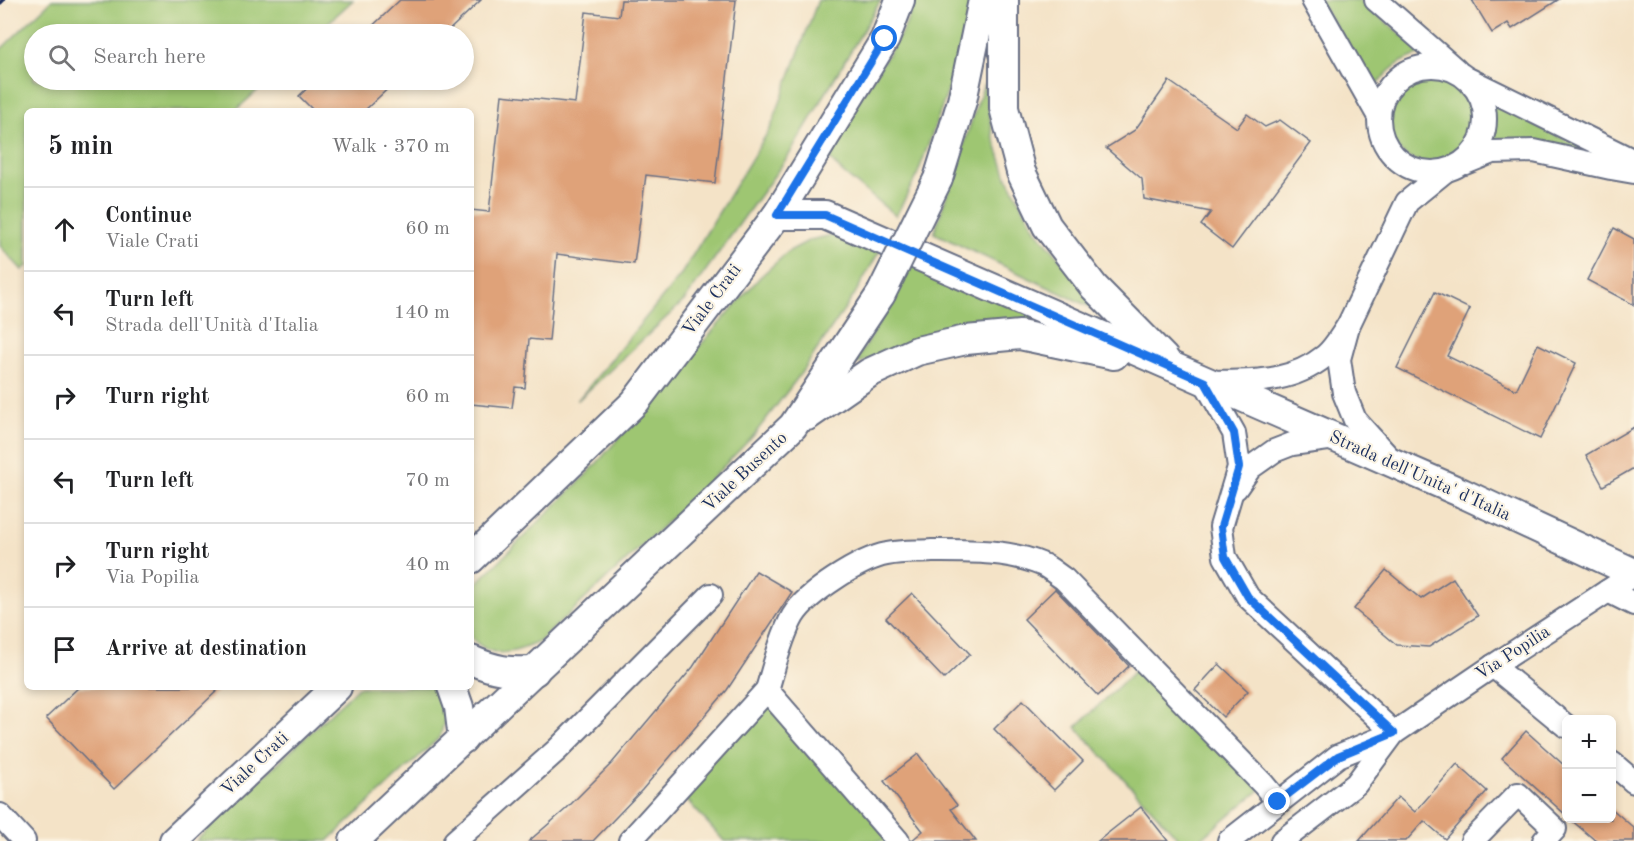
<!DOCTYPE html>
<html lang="en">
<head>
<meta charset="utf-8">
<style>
  :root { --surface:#fff; --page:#f2f2f2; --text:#202124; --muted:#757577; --line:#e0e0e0 }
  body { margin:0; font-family:"Old Standard TT",serif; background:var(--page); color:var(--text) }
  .controls { position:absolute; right:18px; bottom:18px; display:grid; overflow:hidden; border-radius:9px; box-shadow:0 3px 9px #0003 }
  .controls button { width:54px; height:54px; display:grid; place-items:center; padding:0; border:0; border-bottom:2px solid var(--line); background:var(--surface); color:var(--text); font:30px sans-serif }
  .stop { position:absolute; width:18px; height:18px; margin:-14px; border:4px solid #1a73e8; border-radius:50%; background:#fff }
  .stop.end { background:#1a73e8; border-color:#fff; box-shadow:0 2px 6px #0008 }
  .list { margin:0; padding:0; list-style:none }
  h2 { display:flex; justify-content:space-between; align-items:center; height:78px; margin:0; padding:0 24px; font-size:26px }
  h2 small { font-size:20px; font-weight:400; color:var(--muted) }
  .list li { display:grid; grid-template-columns:39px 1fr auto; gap:18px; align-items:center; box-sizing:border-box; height:84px; padding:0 24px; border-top:2px solid var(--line) }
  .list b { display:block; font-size:22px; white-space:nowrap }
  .list p { margin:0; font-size:20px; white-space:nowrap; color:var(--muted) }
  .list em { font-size:20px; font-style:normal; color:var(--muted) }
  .icon { flex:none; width:33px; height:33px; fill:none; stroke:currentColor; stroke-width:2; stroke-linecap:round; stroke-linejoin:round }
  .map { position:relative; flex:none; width:1634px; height:841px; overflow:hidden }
  .search { position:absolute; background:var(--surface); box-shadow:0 3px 9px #0003; left:24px; top:24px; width:450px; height:66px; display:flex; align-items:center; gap:15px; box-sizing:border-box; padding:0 21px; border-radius:33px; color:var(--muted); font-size:22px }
  .panel { position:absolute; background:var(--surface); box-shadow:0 3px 9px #0003; left:24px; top:108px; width:450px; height:582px; border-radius:9px }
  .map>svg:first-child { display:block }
  .green { fill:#9ec672; stroke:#5c7a68; stroke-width:1.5 }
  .building { fill:#dfa279 }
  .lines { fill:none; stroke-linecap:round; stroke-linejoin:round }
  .minor-casing { stroke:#676e83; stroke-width:26 }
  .major-casing { stroke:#676e83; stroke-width:32 }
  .minor { stroke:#fff; stroke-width:22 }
  .major { stroke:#fff; stroke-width:28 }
  .rail { stroke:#1b2f5e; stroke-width:4.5 }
  .major-bridge-casing { stroke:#676e83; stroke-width:32; stroke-linecap:butt }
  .major-bridge { stroke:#fff; stroke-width:28 }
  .route { stroke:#1a73e8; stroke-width:8 }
  .labels { text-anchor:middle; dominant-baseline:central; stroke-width:4.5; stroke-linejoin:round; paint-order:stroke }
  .street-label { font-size:18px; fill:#1b2f5e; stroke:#fcf5e5 }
</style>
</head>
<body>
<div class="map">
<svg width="1634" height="841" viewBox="0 0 1634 841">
  <rect width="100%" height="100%" fill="#fcf5e5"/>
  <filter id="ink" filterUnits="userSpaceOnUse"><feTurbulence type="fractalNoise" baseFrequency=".0167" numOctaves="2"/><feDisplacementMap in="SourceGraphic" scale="12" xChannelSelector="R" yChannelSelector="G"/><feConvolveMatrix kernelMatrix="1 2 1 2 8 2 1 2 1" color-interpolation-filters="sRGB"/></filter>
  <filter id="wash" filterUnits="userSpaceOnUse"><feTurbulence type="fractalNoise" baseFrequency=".008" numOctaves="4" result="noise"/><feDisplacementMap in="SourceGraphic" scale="24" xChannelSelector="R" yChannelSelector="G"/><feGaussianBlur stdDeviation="1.35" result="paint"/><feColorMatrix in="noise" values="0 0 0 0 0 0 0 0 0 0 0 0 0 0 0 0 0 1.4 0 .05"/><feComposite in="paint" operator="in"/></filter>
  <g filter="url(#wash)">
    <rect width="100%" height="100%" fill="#f4e3c7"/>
    <g class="green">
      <path d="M52,0H353L316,34H34V80H269L235,111H27V266L22,270L0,246V50Z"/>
      <path d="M818,0H881L789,155L684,301L577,401L680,276L771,127Z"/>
      <path d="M916,0H973L956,68L918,173L896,216L842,172L830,159L834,140L904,29Z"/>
      <path d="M1319,0H1359L1424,53C1401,60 1388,68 1375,89Z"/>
      <circle cx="1430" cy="120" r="43"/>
      <path d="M984,84L993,135L1007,177L1035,229L1107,315L934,233Z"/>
      <path d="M1491,102L1600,157L1489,143L1493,117Z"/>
      <path d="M832,235H854L883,245L853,297L799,376L754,435L691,500L539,642C514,653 492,661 471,637V589L590,471L760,277L789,251L810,240Z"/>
      <path d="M915,261L1061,329L884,355L855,364Z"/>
      <path d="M1140,666L1260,790L1198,841H1181L1076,727Z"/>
      <path d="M358,687H440L446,715L440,737L328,841H196Z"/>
      <path d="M767,690L898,841H724L677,789Z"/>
    </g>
    <g id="blocks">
      <g class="building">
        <path d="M400,0H481L445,34H364Z"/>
        <path d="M621,0H736L715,183L646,175L634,264L557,254L549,341L529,339L525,388L515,387L512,408L471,404V210L489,212L502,95L575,103L586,12L619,16Z"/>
        <path d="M1472,0H1558L1512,29L1508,23L1492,33Z"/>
        <path d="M316,80H397L364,111H314L299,96Z"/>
        <path d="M1169,81L1237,128L1247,114L1265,127L1280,120L1311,143L1232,249L1201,225L1211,212L1144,199L1142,179L1106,148L1135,130Z"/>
        <path d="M1614,228L1634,239V305L1587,280Z"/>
        <path d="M1435,292L1470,309L1447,356L1516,390L1538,344L1576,363L1540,439L1397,368Z"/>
        <path d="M1634,427V468L1603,486L1586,455Z"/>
        <path d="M1386,570L1421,599L1453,578L1478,616L1429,647L1397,645L1354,609Z"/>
        <path d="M756,571L792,592L727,690L642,790L593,841H529L566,809L612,763L693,667Z"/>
        <path d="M1055,589L1129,666L1098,696L1024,619Z"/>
        <path d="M912,593L970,654L944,679L886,618Z"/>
        <path d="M1219,664L1248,691L1223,717L1195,690Z"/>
        <path d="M79,687H221L114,789L46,718Z"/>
        <path d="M1023,700L1083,761L1054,790L994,729Z"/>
        <path d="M1526,731L1566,767V815L1502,758Z"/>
        <path d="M918,754L957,805L951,809L976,841H911L923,831L884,781Z"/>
        <path d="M1457,764L1487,791L1445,839L1424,821L1406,841H1359L1398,797L1415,812Z"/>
        <path d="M1141,807L1168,841H1098Z"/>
        <path d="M1611,808L1634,828V841H1596L1570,819H1611Z"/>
      </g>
    </g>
  </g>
  <g filter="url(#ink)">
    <use href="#blocks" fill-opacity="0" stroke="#676e83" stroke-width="1.5"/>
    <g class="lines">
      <g class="minor-casing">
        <g id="minor">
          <path d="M1313,0L1378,115"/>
          <path d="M1376,0L1456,70"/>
          <circle cx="1432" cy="119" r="53"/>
          <path d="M1468,79L1634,161"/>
          <path d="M1465,163L1492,152L1534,151L1611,168L1634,172"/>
          <path d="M1348,326C1341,336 1334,349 1325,356C1289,385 1248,381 1205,382L1234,433L1239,467L1221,527L1225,557L1248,597L1394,733"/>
          <path d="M1392,461L1355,420L1344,393L1339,359L1348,326L1407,202L1444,172"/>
          <path d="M1236,488L1250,468L1274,451L1292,444L1335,438"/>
          <path d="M1608,591L1634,604"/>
          <path d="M1493,666L1566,726"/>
          <path d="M767,690C774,667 781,637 793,616C807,593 860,559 887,554C901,551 917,552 932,551C968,551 1007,550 1041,564C1049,567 1056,574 1064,579L1263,784L1278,802"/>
          <path d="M1612,763L1634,782"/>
          <path d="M0,815L24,841"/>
          <path d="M455,841L557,750L711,595"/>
          <path d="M630,841L767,690L898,841"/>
          <path d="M1229,841L1338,756L1394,733L1493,666L1634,574"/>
          <path d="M1282,841L1356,784L1393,734"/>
          <path d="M1472,841L1518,794L1555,829L1544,841"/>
        </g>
      </g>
      <g class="major-casing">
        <g id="major">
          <path d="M1004,0V108L1021,172L1047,226L1094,287L1164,358"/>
          <path d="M938,179L962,101L983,0"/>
          <path d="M777,215H825L1462,493L1634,573"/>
          <path d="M807,416L869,373L917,351L966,340L1020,335L1114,355"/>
          <path d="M471,559L635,402L777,215L885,39L900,0"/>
          <path d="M471,660C496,671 508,672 535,671"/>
          <path d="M452,687L459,707L463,739"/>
          <path d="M174,841L337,687"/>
          <path d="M354,841L793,426L881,294"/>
        </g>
      </g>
      <use href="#minor" class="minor"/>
      <use href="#major" class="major"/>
      <path class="rail" d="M0,3L3,0"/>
      <g class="major-bridge-casing">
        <path id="major-bridge" d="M881,294L938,179"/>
      </g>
      <use href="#major-bridge" class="major-bridge"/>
    </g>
  </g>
  <g class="lines" filter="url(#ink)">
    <path class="route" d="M885,39L777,215H825L1205,382L1234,433L1239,467L1221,527L1225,557L1248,597L1394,733L1338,756L1278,802"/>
  </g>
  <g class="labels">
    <g class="street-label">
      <text transform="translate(712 300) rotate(-53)">Viale Crati</text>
      <text transform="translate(745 472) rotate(-43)">Viale Busento</text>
      <text transform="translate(1420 476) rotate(24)">Strada dell'Unita' d'Italia</text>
      <text transform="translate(1513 653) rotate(-33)">Via Popilia</text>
      <text transform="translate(255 764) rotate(-43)">Viale Crati</text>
    </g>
  </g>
</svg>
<div class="controls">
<button>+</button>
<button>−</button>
</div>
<div class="stop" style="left:885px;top:39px"></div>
<div class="stop end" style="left:1278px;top:802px"></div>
<div class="search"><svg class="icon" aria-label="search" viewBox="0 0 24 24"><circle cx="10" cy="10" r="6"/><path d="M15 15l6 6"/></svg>Search here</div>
<section class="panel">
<h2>5 min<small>Walk · 370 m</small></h2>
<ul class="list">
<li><svg class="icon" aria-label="ahead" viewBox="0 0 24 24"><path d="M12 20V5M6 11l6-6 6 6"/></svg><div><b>Continue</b><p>Viale Crati</p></div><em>60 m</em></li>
<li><svg class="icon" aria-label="left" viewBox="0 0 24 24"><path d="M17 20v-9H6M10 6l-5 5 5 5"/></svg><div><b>Turn left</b><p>Strada dell'Unità d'Italia</p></div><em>140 m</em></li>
<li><svg class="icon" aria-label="right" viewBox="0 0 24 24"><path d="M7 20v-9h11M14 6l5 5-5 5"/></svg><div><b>Turn right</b></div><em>60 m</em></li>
<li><svg class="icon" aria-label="left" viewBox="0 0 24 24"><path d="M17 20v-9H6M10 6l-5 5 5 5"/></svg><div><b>Turn left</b></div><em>70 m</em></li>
<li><svg class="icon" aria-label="right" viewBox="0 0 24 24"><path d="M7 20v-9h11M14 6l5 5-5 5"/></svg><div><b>Turn right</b><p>Via Popilia</p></div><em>40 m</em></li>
<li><svg class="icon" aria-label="arrive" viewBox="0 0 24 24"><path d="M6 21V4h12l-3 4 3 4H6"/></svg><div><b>Arrive at destination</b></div></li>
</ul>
</section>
</div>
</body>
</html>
